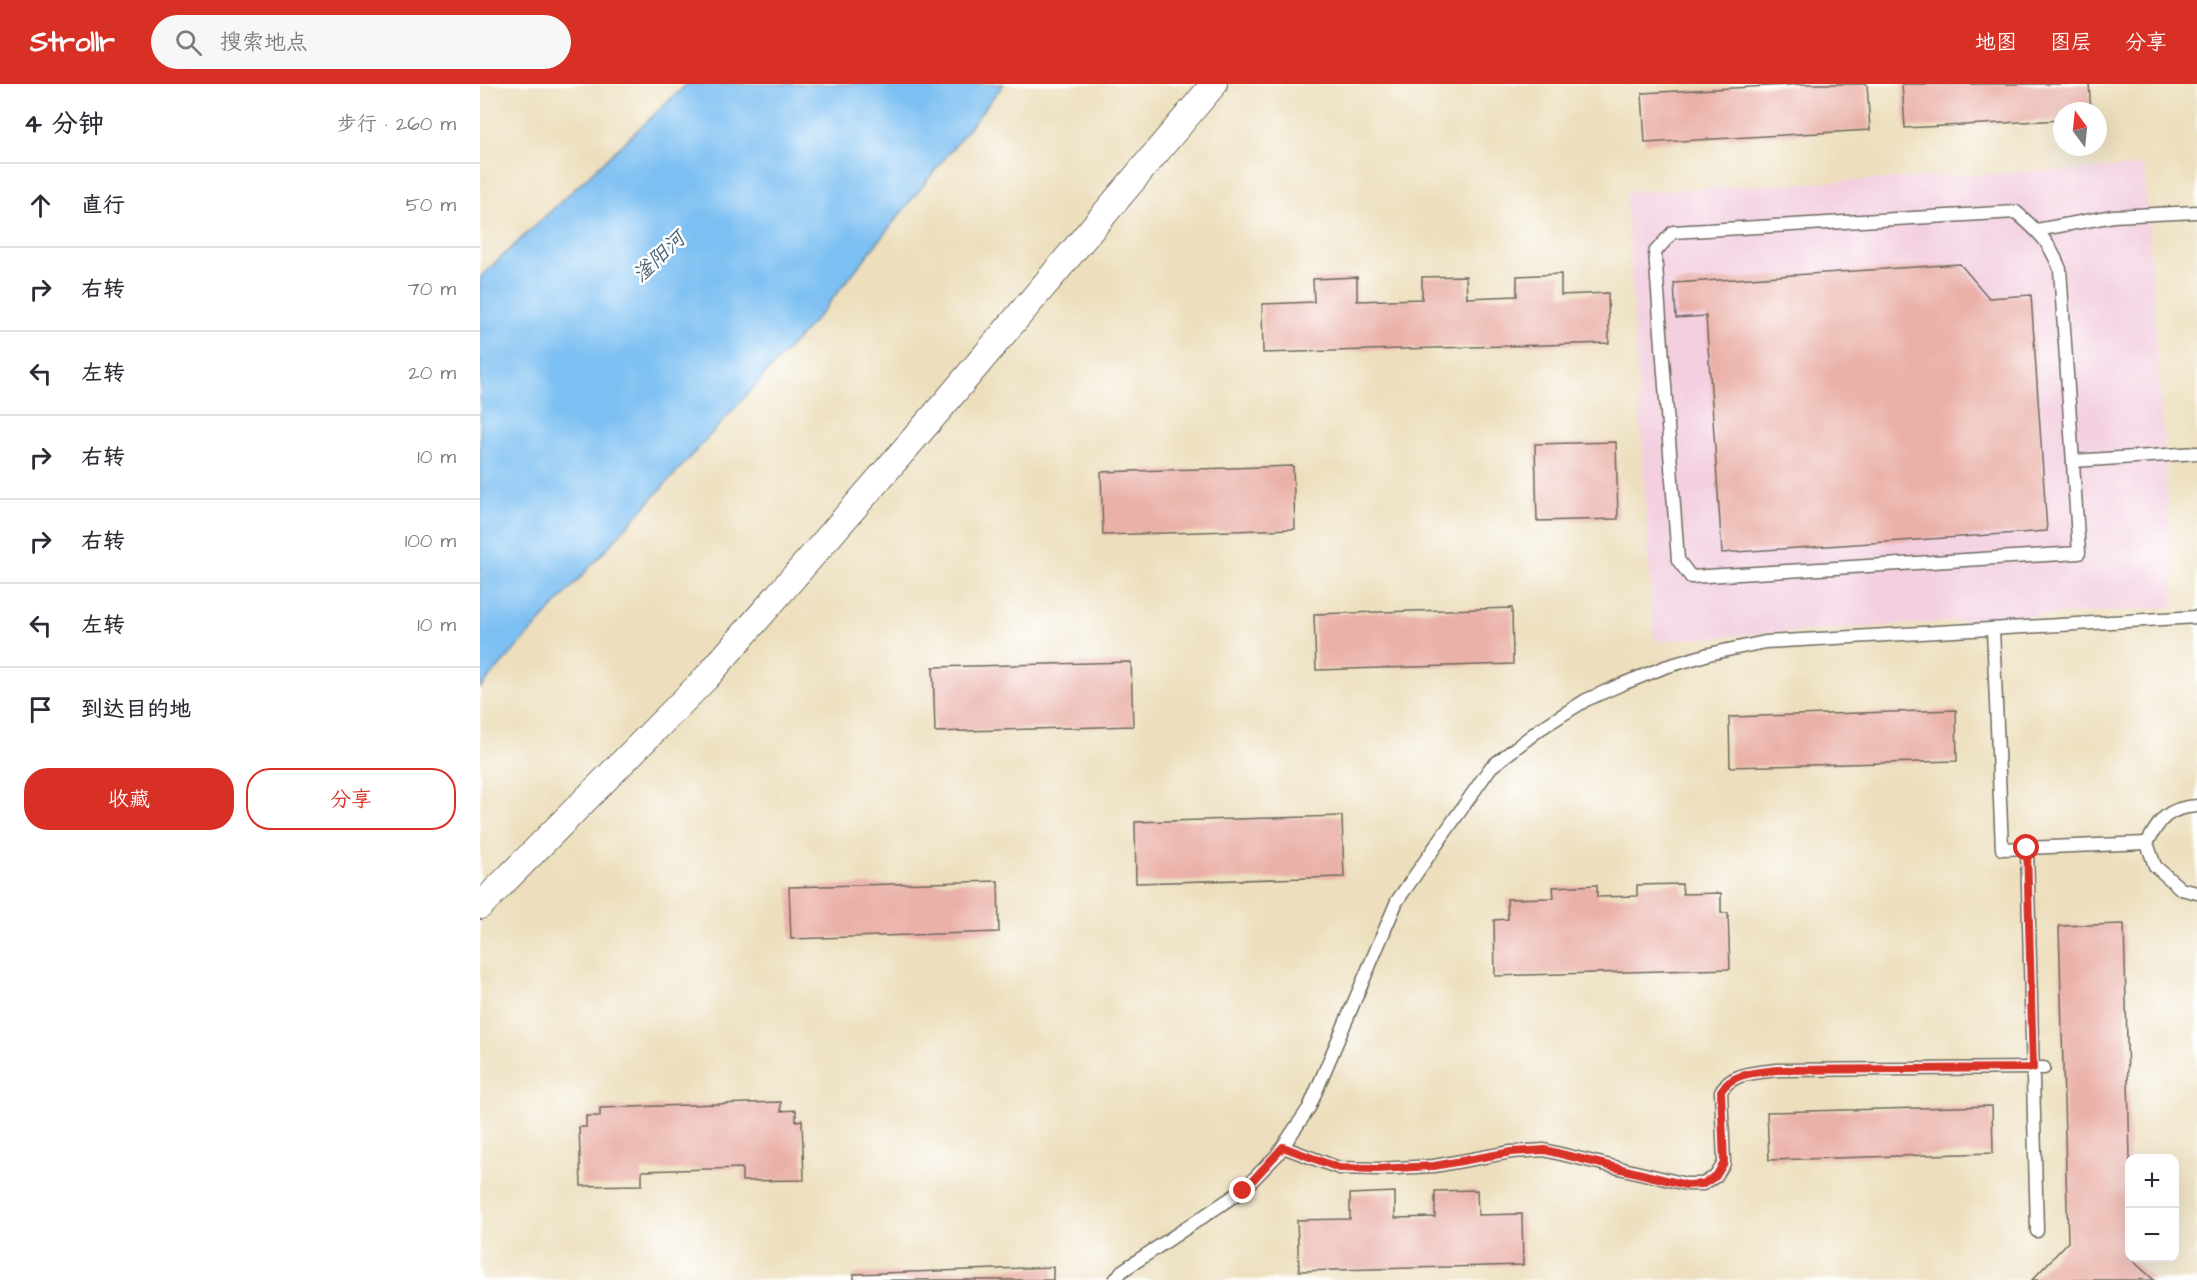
<!DOCTYPE html>
<html lang="zh">
<head>
<meta charset="utf-8">
<style>
  :root { --surface:#fff; --page:#f7f7f7; --text:#2b2b33; --muted:#7c7c81; --line:#e1e1e2; --accent:#d93025 }
  body { margin:0; font-family:"Architects Daughter","LXGW WenKai TC",sans-serif; background:var(--page); color:var(--text) }
  .controls { position:absolute; right:18px; bottom:18px; display:grid; overflow:hidden; border-radius:12px; box-shadow:0 6px 24px #0002 }
  .controls button { width:54px; height:54px; display:grid; place-items:center; padding:0; border:0; border-bottom:2px solid var(--line); background:var(--surface); color:var(--text); font:30px sans-serif }
  .compass { position:absolute; left:1573px; top:18px; width:54px; height:54px; border-radius:50%; background:var(--surface); box-shadow:0 6px 24px #0002; rotate:345deg }
  .stop { position:absolute; width:18px; height:18px; margin:-14px; border:4px solid #d93025; border-radius:50%; background:#fff }
  .stop.end { background:#d93025; border-color:#fff; box-shadow:0 2px 6px #0008 }
  .list { margin:0; padding:0; list-style:none }
  h2 { display:flex; justify-content:space-between; align-items:center; height:78px; margin:0; padding:0 24px; font-size:26px }
  h2 small { font-size:20px; font-weight:400; color:var(--muted) }
  .list li { display:grid; grid-template-columns:39px 1fr auto; gap:18px; align-items:center; box-sizing:border-box; height:84px; padding:0 24px; border-top:2px solid var(--line) }
  .list b { display:block; font-size:22px; white-space:nowrap }
  .list em { font-size:20px; font-style:normal; color:var(--muted) }
  .actions { display:flex; gap:12px; padding:18px 24px }
  .actions a { flex:1; padding:14px 0; border:2px solid var(--accent); border-radius:24px; text-align:center; font-size:21px; color:var(--accent) }
  .actions .main { background:var(--accent); color:#fff }
  .icon { flex:none; width:33px; height:33px; fill:none; stroke:currentColor; stroke-width:2; stroke-linecap:round; stroke-linejoin:round }
  .map { position:relative; flex:none; width:1717px; height:1196px; overflow:hidden }
  header { display:flex; align-items:center; gap:36px; box-sizing:border-box; height:84px; padding:0 30px; background:var(--accent); color:#fff }
  header strong { font-size:28px }
  nav { display:flex; gap:33px; margin-inline-start:auto; font-size:21px }
  .search { width:420px; height:54px; background:var(--page); display:flex; align-items:center; gap:15px; box-sizing:border-box; padding:0 21px; border-radius:33px; color:var(--muted); font-size:22px }
  main { display:flex }
  aside { flex:1; background:var(--surface) }
  .map>svg:first-child { display:block }
  .built { fill:#f3cfe0 }
  .water { fill:#7bbff2; stroke:#53758e; stroke-width:1.5 }
  .building { fill:#eab1a8 }
  .lines { fill:none; stroke-linecap:round; stroke-linejoin:round }
  .service-casing { stroke:#6f6a5e; stroke-width:15 }
  .minor-casing { stroke:#6f6a5e; stroke-width:28 }
  .service { stroke:#fff; stroke-width:12 }
  .minor { stroke:#fff; stroke-width:26 }
  .route { stroke:#d93025; stroke-width:8 }
  .labels { text-anchor:middle; dominant-baseline:central; stroke-width:5; stroke-linejoin:round; paint-order:stroke }
  .water-label { font-size:21px; font-style:italic; fill:#475f71; stroke:#fff }
</style>
</head>
<body>
<header>
<strong>Strollr</strong>
<div class="search"><svg class="icon" aria-label="search" viewBox="0 0 24 24"><circle cx="10" cy="10" r="6"/><path d="M15 15l6 6"/></svg>搜索地点</div>
<nav><a>地图</a><a>图层</a><a>分享</a></nav>
</header>
<main>
<aside>
<h2>4 分钟<small>步行 · 260 m</small></h2>
<ul class="list">
<li><svg class="icon" aria-label="ahead" viewBox="0 0 24 24"><path d="M12 20V5M6 11l6-6 6 6"/></svg><div><b>直行</b></div><em>50 m</em></li>
<li><svg class="icon" aria-label="right" viewBox="0 0 24 24"><path d="M7 20v-9h11M14 6l5 5-5 5"/></svg><div><b>右转</b></div><em>70 m</em></li>
<li><svg class="icon" aria-label="left" viewBox="0 0 24 24"><path d="M17 20v-9H6M10 6l-5 5 5 5"/></svg><div><b>左转</b></div><em>20 m</em></li>
<li><svg class="icon" aria-label="right" viewBox="0 0 24 24"><path d="M7 20v-9h11M14 6l5 5-5 5"/></svg><div><b>右转</b></div><em>10 m</em></li>
<li><svg class="icon" aria-label="right" viewBox="0 0 24 24"><path d="M7 20v-9h11M14 6l5 5-5 5"/></svg><div><b>右转</b></div><em>100 m</em></li>
<li><svg class="icon" aria-label="left" viewBox="0 0 24 24"><path d="M17 20v-9H6M10 6l-5 5 5 5"/></svg><div><b>左转</b></div><em>10 m</em></li>
<li><svg class="icon" aria-label="arrive" viewBox="0 0 24 24"><path d="M6 21V4h12l-3 4 3 4H6"/></svg><div><b>到达目的地</b></div></li>
</ul>
<div class="actions"><a class="main">收藏</a><a>分享</a></div>
</aside>
<div class="map">
<svg width="1717" height="1196" viewBox="0 0 1717 1196">
  <rect width="100%" height="100%" fill="#fff"/>
  <filter id="ink" filterUnits="userSpaceOnUse"><feTurbulence type="fractalNoise" baseFrequency=".0167" numOctaves="2"/><feDisplacementMap in="SourceGraphic" scale="12" xChannelSelector="R" yChannelSelector="G"/><feConvolveMatrix kernelMatrix="1 2 1 2 8 2 1 2 1" color-interpolation-filters="sRGB"/></filter>
  <filter id="wash" filterUnits="userSpaceOnUse"><feTurbulence type="fractalNoise" baseFrequency=".008" numOctaves="4" result="noise"/><feDisplacementMap in="SourceGraphic" scale="24" xChannelSelector="R" yChannelSelector="G"/><feGaussianBlur stdDeviation="1.35" result="paint"/><feColorMatrix in="noise" values="0 0 0 0 0 0 0 0 0 0 0 0 0 0 0 0 0 1.4 0 .05"/><feComposite in="paint" operator="in"/></filter>
  <g filter="url(#wash)">
    <rect width="100%" height="100%" fill="#eddfbd"/>
    <path class="built" d="M1664,82L1695,523L1174,557L1146,108Z"/>
    <path class="water" d="M207,0H524L342,228L0,604V193Z"/>
    <g id="blocks">
      <g class="building">
        <path d="M1325,0H1387L1390,46L1165,59L1162,9Z"/>
        <path d="M1422,0H1609L1611,27H1582V36L1425,44Z"/>
        <path d="M1480,180L1509,214L1551,211L1567,447L1242,469L1226,232L1196,234L1194,199Z"/>
        <path d="M1081,190V211L1128,209L1129,259L783,269L782,220L834,218L833,195L877,193V217L942,215V193L986,192L987,214L1037,212V192Z"/>
        <path d="M1136,358L1138,435L1057,437L1055,360Z"/>
        <path d="M813,382L815,445L623,451L621,388Z"/>
        <path d="M1032,524L1033,580L836,586L834,530Z"/>
        <path d="M651,578L653,642L455,648L453,583Z"/>
        <path d="M1476,626L1477,677L1250,683L1249,633Z"/>
        <path d="M862,732L864,793L656,799L655,738Z"/>
        <path d="M518,797L519,848L311,855L309,803Z"/>
        <path d="M1202,800L1203,810L1241,809V829H1248L1250,885L1015,892L1014,836L1028,835L1027,815L1074,814L1073,803L1117,801V813L1157,812V801Z"/>
        <path d="M1644,840L1650,1074V1174H1653V1177L1674,1196H1552L1588,1158L1579,842Z"/>
        <path d="M301,1018V1027L316,1026V1037L322,1036L324,1096L262,1097V1084L162,1087V1101L101,1102L99,1043H106V1032H120V1024Z"/>
        <path d="M1512,1022L1513,1069L1289,1076L1287,1028Z"/>
        <path d="M997,1106L998,1131L1042,1130L1043,1181L819,1187L817,1136L870,1135V1110L915,1108V1134L955,1133V1107Z"/>
        <path d="M573,1183V1196H374V1190Z"/>
      </g>
    </g>
  </g>
  <g filter="url(#ink)">
    <use href="#blocks" fill-opacity="0" stroke="#6f6a5e" stroke-width="1.5"/>
    <g class="lines">
      <g class="service-casing">
        <g id="service">
          <path d="M1536,128C1560,149 1568,156 1580,185L1599,469L1211,493L1198,476L1175,168L1193,148Z"/>
          <path d="M1557,146L1633,132L1717,128"/>
          <path d="M1593,377L1717,369"/>
          <path d="M1513,545L1522,765L1667,759"/>
          <path d="M1717,722C1687,724 1680,735 1667,759L1675,782L1701,805L1717,809"/>
          <path d="M1547,764L1557,1147"/>
          <path d="M803,1063L859,1084L897,1085L954,1082L1031,1068L1064,1066L1206,1100H1223L1236,1092L1244,1079L1241,1007C1253,988 1276,989 1297,986L1564,984"/>
          <path d="M635,1196L642,1187L763,1106L797,1071L829,1024L917,817L1011,683L1060,645L1106,616L1140,601L1185,583L1229,570L1285,558L1717,533"/>
        </g>
      </g>
      <g class="minor-casing">
        <path id="minor" d="M0,822L226,594L465,319L734,0"/>
      </g>
      <use href="#service" class="service"/>
      <use href="#minor" class="minor"/>
    </g>
  </g>
  <g class="lines" filter="url(#ink)">
    <path class="route" d="M763,1107L803,1063L859,1084L897,1085L954,1082L1031,1068L1065,1066L1206,1101L1223,1100L1236,1092L1244,1079L1241,1007C1253,988 1276,989 1297,986L1553,984L1547,764"/>
  </g>
  <g class="labels">
    <g class="water-label">
      <text transform="translate(179 173) rotate(-43)">滏阳河</text>
    </g>
  </g>
</svg>
<div class="controls">
<button>+</button>
<button>−</button>
</div>
<svg class="compass" viewBox="-18 -18 36 36"><path d="M0-13l5 13h-10z" fill="#e53935"/><path d="M0 13l5-13h-10z" fill="#7c7c81"/></svg>
<div class="stop" style="left:1547px;top:764px"></div>
<div class="stop end" style="left:763px;top:1107px"></div>
</div>
</main>
</body>
</html>
